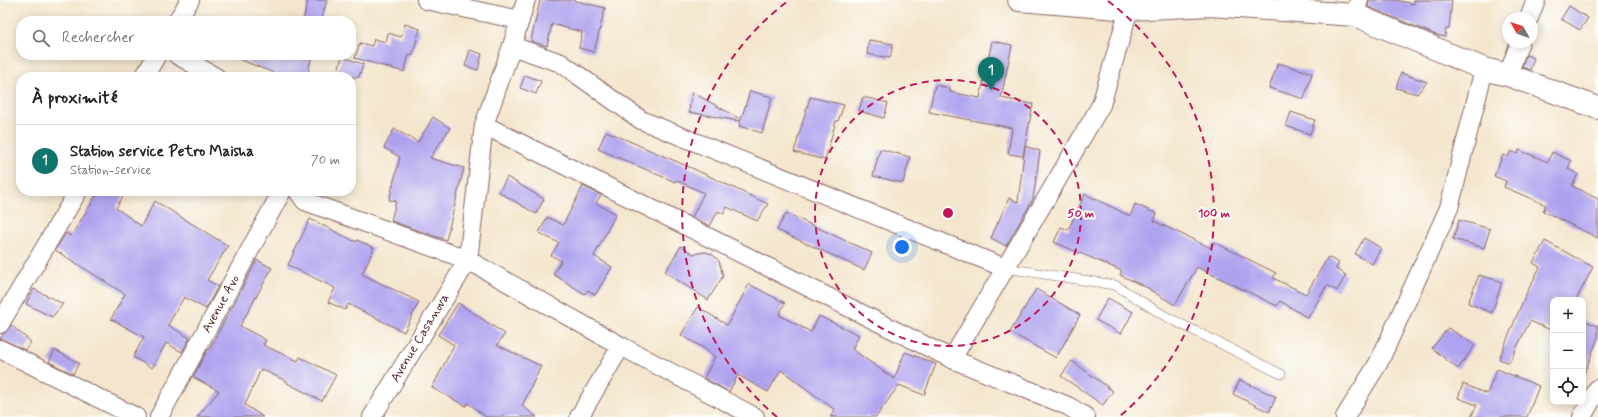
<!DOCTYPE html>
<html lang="fr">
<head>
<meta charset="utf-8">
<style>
  :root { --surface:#fff; --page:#f6f6f6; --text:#222; --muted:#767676; --line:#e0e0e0; --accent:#0f766e }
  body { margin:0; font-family:Mynerve,sans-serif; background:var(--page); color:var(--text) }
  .controls { position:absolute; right:12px; bottom:12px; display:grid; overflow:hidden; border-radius:8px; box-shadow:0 2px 10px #0003 }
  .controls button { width:36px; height:36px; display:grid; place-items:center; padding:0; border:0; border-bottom:1px solid var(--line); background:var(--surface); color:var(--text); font:20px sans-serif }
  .compass { position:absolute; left:1502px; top:12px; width:36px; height:36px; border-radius:50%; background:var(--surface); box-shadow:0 2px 10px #0003; rotate:310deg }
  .you { position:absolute; left:902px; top:247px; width:14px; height:14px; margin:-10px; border:3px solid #fff; border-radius:50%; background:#1a73e8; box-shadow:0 0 0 6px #1a73e833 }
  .badge { display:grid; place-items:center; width:26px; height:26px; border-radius:50%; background:var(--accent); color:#fff; font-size:13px; font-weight:700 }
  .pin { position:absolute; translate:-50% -33px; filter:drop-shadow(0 1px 2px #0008) }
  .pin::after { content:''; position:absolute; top:21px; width:14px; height:12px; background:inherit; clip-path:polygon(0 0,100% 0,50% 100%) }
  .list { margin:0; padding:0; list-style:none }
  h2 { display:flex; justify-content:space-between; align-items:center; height:52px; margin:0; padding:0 16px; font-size:17px }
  h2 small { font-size:13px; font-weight:400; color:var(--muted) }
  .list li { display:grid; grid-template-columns:26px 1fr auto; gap:12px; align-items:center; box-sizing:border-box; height:72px; padding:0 16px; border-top:1px solid var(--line) }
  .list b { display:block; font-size:15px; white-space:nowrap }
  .list p { margin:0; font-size:13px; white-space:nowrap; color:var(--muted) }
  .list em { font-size:13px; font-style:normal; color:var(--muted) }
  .icon { flex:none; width:22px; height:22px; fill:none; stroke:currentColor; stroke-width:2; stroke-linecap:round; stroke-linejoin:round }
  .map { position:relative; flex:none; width:1598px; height:417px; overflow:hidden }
  .search { position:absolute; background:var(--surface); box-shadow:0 2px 10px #0003; left:16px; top:16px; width:340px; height:44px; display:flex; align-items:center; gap:10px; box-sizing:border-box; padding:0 14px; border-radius:16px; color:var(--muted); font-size:15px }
  .panel { position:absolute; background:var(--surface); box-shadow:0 2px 10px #0003; left:16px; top:72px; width:340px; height:124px; border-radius:16px }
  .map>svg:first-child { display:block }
  .building { fill:#aea2ef }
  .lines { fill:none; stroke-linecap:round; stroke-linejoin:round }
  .lane-casing { stroke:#866564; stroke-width:10 }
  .street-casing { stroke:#866564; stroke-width:20 }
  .primary-casing { stroke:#866564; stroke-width:24 }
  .lane { stroke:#fff; stroke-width:9 }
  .street { stroke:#fff; stroke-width:18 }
  .primary { stroke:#fff; stroke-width:22 }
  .ring { fill:none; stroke:#c2185b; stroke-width:2; stroke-dasharray:7 5 }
  .labels { text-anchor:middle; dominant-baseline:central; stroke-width:4; stroke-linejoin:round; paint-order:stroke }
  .street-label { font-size:13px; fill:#4a1f2b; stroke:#fdfcf7 }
  .centre { fill:#c2185b; stroke:#fdfcf7; stroke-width:2 }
  .ring-label { font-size:12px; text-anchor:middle; font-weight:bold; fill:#c2185b; stroke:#fdfcf7; stroke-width:4; stroke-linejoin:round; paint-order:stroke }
</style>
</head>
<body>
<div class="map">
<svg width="1598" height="417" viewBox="0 0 1598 417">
  <rect width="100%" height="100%" fill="#fdfcf7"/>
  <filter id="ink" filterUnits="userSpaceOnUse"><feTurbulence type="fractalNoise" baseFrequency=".025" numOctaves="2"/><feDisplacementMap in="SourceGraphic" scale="8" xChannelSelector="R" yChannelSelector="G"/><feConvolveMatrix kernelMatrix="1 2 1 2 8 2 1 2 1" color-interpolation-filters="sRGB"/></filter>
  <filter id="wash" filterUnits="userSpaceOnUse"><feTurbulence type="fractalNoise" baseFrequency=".012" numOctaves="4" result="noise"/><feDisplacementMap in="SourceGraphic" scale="16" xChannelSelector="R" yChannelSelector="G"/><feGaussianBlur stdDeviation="0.9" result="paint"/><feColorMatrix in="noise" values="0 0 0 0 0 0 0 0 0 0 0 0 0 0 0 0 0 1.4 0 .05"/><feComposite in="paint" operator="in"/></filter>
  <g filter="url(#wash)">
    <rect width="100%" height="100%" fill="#f4e6cd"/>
    <g id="blocks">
      <g class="building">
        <path d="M308,0H327L321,21H303Z"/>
        <path d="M540,0H572L605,8L594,52L579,48L582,32L552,24L547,46L531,41Z"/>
        <path d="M1369,0H1396L1414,4V0H1452L1449,29H1446L1445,37L1436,35L1368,7Z"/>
        <path d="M1569,6L1588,18L1580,30L1561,19Z"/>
        <path d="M405,24L420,29L412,56L409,55L404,72L355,58L360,43L372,46L374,39L386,42L388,33L401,37Z"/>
        <path d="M869,40L893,44L890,58L867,54Z"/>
        <path d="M992,41L1012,45L1001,98L1033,104L1023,156L1008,154L1012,128L929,112L935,85L950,88V92L980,98Z"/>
        <path d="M470,50L482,54L478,70L465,66Z"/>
        <path d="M231,55H312L307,77H273L274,73L231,56Z"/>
        <path d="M1526,55L1534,58L1530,70L1522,67Z"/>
        <path d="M342,57L363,64L359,77H336Z"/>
        <path d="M1278,63L1312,73L1304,99L1269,88Z"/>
        <path d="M1401,73L1427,82L1417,94L1396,88Z"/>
        <path d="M525,75L541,81L536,94L520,88Z"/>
        <path d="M750,91L772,97L762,133L739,126Z"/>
        <path d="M692,92L740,119L739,121L689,112Z"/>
        <path d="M810,97L844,105L838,121H836L825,160L794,152Z"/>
        <path d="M863,97L888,103L884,118L859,111Z"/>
        <path d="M1291,112L1315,120L1310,134L1286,126Z"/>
        <path d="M433,117L450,128L430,158L464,168L446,240L391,221L396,201L389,200L400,157L384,148L394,129L418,142Z"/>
        <path d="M606,131L696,170L768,204L757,221L727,207L724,214L718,211L710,226L692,217L704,193L676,180L675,182L598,149Z"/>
        <path d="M1025,146L1040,151L1033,199L1006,246L991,238L1009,198L1018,202Z"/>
        <path d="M880,149L910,157L903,183L873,176Z"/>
        <path d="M1519,150L1548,162L1552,152L1571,161L1568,169L1578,174L1572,186L1598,199V238L1543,211L1546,205L1504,187L1506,181L1494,176L1503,155L1508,157L1511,151L1518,154Z"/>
        <path d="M507,177L544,199L536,214L499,192Z"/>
        <path d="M583,186L601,195L596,203L616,214L594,256L612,267L595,295L588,290L585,294L553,274L561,261L551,255L559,243L539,233L547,217L563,225Z"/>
        <path d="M99,191H126L116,208L141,226L155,201L228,246L207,280L218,286L206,309L184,297L168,325L190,338L182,352L166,343L152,368L133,357L144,337L111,319L125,294L55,250L66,233L71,236Z"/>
        <path d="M1085,194L1130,216L1135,204L1157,214L1154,221L1211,248L1214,242L1276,273L1273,278L1306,294L1328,257L1339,263L1336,269L1346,275L1337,291L1327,285L1308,318L1280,301L1277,306L1197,267L1175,305L1150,290V289L1120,275L1122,271L1054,242L1061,227L1068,230Z"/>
        <path d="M786,213L872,253L864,270L777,230Z"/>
        <path d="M310,219L356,242L357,240L374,248L362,274L419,302L404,332L348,304L345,310L328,302L335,288L288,265Z"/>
        <path d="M1459,220L1490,229L1484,248L1453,239Z"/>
        <path d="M1364,238L1381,248L1372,264L1355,254Z"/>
        <path d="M1545,241L1593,267L1576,300H1553V331L1530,321L1509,363L1499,359L1525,296L1540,267L1533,263Z"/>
        <path d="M681,246L693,254L705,252L712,254L719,261L723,276L708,300L665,272Z"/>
        <path d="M257,260L272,268L240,326L266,340L263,345L298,361L300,357L336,375L322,401L287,383L288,382L261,369L245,405L263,417H197L219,391L193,377L208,349L209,350Z"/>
        <path d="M1479,275L1502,282L1492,313L1468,303Z"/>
        <path d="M749,284L785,303L779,315L811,332L819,316L859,335L852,349L894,379L905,352L936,364L924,395L899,385L876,417H830L835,410L781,370L768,392L738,375L729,392L704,378L715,357L705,349L681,335L698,307L727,325Z"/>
        <path d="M34,289L63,304L52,317L26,304Z"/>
        <path d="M1036,289L1080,315L1056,358L1010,332Z"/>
        <path d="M1108,298L1133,312L1121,334L1096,320Z"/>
        <path d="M458,303L505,334L497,345L541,366L522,406L537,417H486L468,403L466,406L432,388L454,345L438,335Z"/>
        <path d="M1583,320L1598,326V338L1584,374Z"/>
        <path d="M11,325L31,342L25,350L0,338Z"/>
        <path d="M1448,328L1475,345L1458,369L1432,348Z"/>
        <path d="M55,350L79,363L73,374L49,362Z"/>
        <path d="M1072,361L1113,391L1103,405L1061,376Z"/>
        <path d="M1497,369L1539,386L1527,417H1471L1477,405L1458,398L1463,384L1487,394Z"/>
        <path d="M1240,380L1276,397L1269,412L1233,394Z"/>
      </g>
    </g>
  </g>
  <g filter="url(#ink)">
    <use href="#blocks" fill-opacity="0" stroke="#866564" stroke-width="1"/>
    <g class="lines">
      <g class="lane-casing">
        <path id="lane" d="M1005,268L1115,285L1165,316L1281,374"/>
      </g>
      <g class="street-casing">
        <g id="street">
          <path d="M426,0L520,20"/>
          <path d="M1355,15L1359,0"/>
          <path d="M1529,18L1536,0"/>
          <path d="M177,21L190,0"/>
          <path d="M512,46L561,63L641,120L1005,268"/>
          <path d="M177,55L216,77"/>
          <path d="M1508,75L1520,42"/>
          <path d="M144,77L157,55"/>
          <path d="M484,125L952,359L1068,406L1086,417"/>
          <path d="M298,191L305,201L468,260L621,346L755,417"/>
          <path d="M0,324L78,191"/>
          <path d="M0,349L136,417"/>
          <path d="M952,359L1101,105L1129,9"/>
          <path d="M159,417L282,191"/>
          <path d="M372,417L468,260L484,125L512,46L526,0"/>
          <path d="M579,417L621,346"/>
          <path d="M1345,417L1379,362L1449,208L1484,69"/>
          <path d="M1582,417L1598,388"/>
        </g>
      </g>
      <g class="primary-casing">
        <path id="primary" d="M1019,0L1129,9L1210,5L1355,15L1484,69L1508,75L1598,108"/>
      </g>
      <use href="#lane" class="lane"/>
      <use href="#street" class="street"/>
      <use href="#primary" class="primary"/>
    </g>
  </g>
  <g class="ring">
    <circle cx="948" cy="213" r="133"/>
    <path d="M777 417A266 266 0 0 1 788 1M1108 1A266 266 0 0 1 1119 417"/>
  </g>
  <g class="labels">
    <g class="street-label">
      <text transform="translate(221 304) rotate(-61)">Avenue Avo</text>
      <text transform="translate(420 338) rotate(-59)">Avenue Casanova</text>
    </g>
  </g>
  <circle cx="948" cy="213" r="6" class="centre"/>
  <g class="ring-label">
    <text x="1081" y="217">50 m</text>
    <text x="1214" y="217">100 m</text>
  </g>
</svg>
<div class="controls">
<button>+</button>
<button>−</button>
<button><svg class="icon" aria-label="locate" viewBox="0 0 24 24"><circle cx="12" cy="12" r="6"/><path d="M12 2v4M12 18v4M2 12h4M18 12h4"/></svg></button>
</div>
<svg class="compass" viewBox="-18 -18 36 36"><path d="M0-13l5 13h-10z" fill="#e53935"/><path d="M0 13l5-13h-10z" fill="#767676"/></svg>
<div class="you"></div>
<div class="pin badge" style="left:991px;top:90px">1</div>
<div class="search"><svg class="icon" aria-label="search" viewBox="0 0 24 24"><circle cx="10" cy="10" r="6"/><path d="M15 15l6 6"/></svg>Rechercher</div>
<section class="panel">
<h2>À proximité<small></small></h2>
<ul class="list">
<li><span class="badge">1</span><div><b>Station service Petro Maisha</b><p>Station-service</p></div><em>70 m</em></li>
</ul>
</section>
</div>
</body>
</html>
